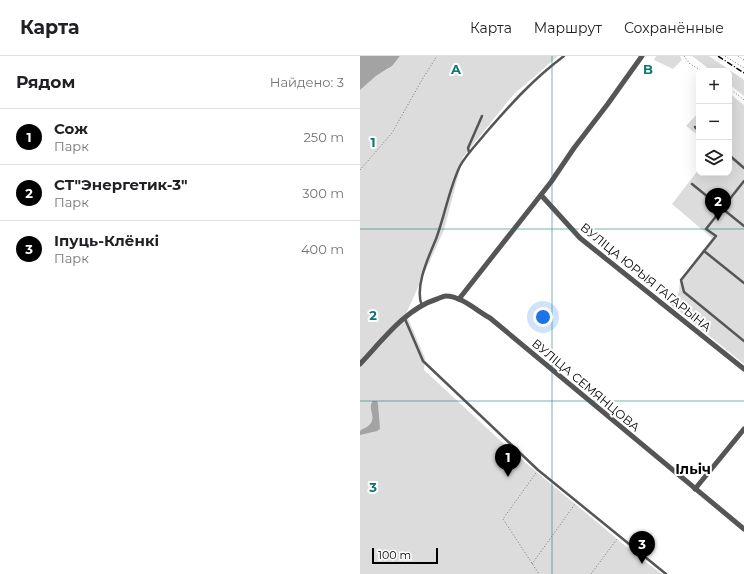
<!DOCTYPE html>
<html lang="ru">
<head>
<meta charset="utf-8">
<style>
  :root { --surface:#fff; --page:#f2f2f2; --text:#202124; --muted:#757577; --line:#e0e0e0; --accent:#000 }
  body { margin:0; font-family:Montserrat,sans-serif; background:var(--page); color:var(--text) }
  .controls { position:absolute; right:12px; top:12px; display:grid; overflow:hidden; border-radius:8px; box-shadow:0 4px 16px #0002 }
  .controls button { width:36px; height:36px; display:grid; place-items:center; padding:0; border:0; border-bottom:1px solid var(--line); background:var(--surface); color:var(--text); font:20px sans-serif }
  .scale { position:absolute; left:12px; bottom:10px; width:66px; box-sizing:border-box; padding-left:4px; border:2px solid #000; border-top:0; font-size:11px; line-height:14px; white-space:nowrap; color:#000; -webkit-text-stroke:3px #fff; paint-order:stroke }
  .you { position:absolute; left:183px; top:261px; width:14px; height:14px; margin:-10px; border:3px solid #fff; border-radius:50%; background:#1a73e8; box-shadow:0 0 0 6px #1a73e833 }
  .badge { display:grid; place-items:center; width:26px; height:26px; border-radius:50%; background:var(--accent); color:#fff; font-size:13px; font-weight:700 }
  .pin { position:absolute; translate:-50% -33px; filter:drop-shadow(0 1px 2px #0008) }
  .pin::after { content:''; position:absolute; top:21px; width:14px; height:12px; background:inherit; clip-path:polygon(0 0,100% 0,50% 100%) }
  .list { margin:0; padding:0; list-style:none }
  h2 { display:flex; justify-content:space-between; align-items:center; height:52px; margin:0; padding:0 16px; font-size:17px }
  h2 small { font-size:13px; font-weight:400; color:var(--muted) }
  .list li { display:grid; grid-template-columns:26px 1fr auto; gap:12px; align-items:center; box-sizing:border-box; height:56px; padding:0 16px; border-top:1px solid var(--line) }
  .list b { display:block; font-size:15px; white-space:nowrap }
  .list p { margin:0; font-size:13px; white-space:nowrap; color:var(--muted) }
  .list em { font-size:13px; font-style:normal; color:var(--muted) }
  .icon { flex:none; width:22px; height:22px; fill:none; stroke:currentColor; stroke-width:2; stroke-linecap:round; stroke-linejoin:round }
  .map { position:relative; flex:none; width:384px; height:518px; overflow:hidden }
  header { display:flex; align-items:center; gap:24px; box-sizing:border-box; height:56px; padding:0 20px; background:var(--surface); border-bottom:1px solid var(--line) }
  header strong { font-size:19px }
  nav { display:flex; gap:22px; margin-inline-start:auto; font-size:14px }
  main { display:flex }
  aside { flex:1; background:var(--surface) }
  .map>svg:first-child { display:block }
  .green { fill:#dcdcdc }
  .water { fill:#a3a3a3 }
  .lines { fill:none; stroke-linecap:round; stroke-linejoin:round }
  .path { stroke:#777; stroke-width:1; stroke-dasharray:1 2; stroke-linecap:butt }
  .service { stroke:#555; stroke-width:2.5 }
  .minor { stroke:#555; stroke-width:5 }
  .rail { stroke:#000; stroke-width:1.5; stroke-dasharray:6 2 1 2; stroke-linecap:butt }
  .grid { fill:none; stroke:#0f766e; stroke-width:1; stroke-opacity:0.55 }
  .labels { text-anchor:middle; dominant-baseline:central; stroke-width:4; stroke-linejoin:round; paint-order:stroke }
  .street-label { font-size:12px; fill:#000; stroke:#fff }
  .quarter-label { font-size:14px; font-weight:bold; fill:#000; stroke:#fff }
  .grid-label { font-size:13px; text-anchor:middle; font-weight:bold; fill:#0f766e; stroke:#fff; stroke-width:4; stroke-linejoin:round; paint-order:stroke }
</style>
</head>
<body>
<header>
<strong>Карта</strong>
<nav><a>Карта</a><a>Маршрут</a><a>Сохранённые</a></nav>
</header>
<main>
<aside>
<h2>Рядом<small>Найдено: 3</small></h2>
<ul class="list">
<li><span class="badge">1</span><div><b>Сож</b><p>Парк</p></div><em>250 m</em></li>
<li><span class="badge">2</span><div><b>СТ&quot;Энергетик-3&quot;</b><p>Парк</p></div><em>300 m</em></li>
<li><span class="badge">3</span><div><b>Іпуць-Клёнкі</b><p>Парк</p></div><em>400 m</em></li>
</ul>
</aside>
<div class="map">
<svg width="384" height="518" viewBox="0 0 384 518">
  <rect width="100%" height="100%" fill="#fff"/>
  <g class="green">
    <path d="M40,0H198L153,39L103,101L84,174L46,258L65,302L64,314L155,398L280,502L302,518H0V34L16,20L28,13Z"/>
    <path d="M296,0H320L322,4L313,13L294,4Z"/>
    <path d="M332,0H349L384,24V40L369,28V15H352Z"/>
    <path d="M369,37L384,49V308L310,248L319,236L320,224L352,182L312,148L339,113V117H369Z"/>
    <path d="M339,56V80L326,70Z"/>
  </g>
  <g class="water">
    <path d="M0,0H40L32,10L16,20L0,34Z"/>
    <path d="M13,345H17L18,348L20,373L17,375L0,379V375C3,372 9,371 11,367C16,360 7,351 13,345Z"/>
  </g>
  <g class="lines">
    <g class="path">
      <path d="M324,0L330,8L342,15"/>
      <path d="M365,0L384,12"/>
      <path d="M378,0L384,4"/>
      <path d="M369,32L384,44"/>
      <path d="M0,114L32,77L63,22L77,0"/>
      <path d="M176,417L143,463L179,518"/>
      <path d="M172,508L215,448"/>
      <path d="M231,518L257,483"/>
    </g>
    <g class="service">
      <path d="M335,71L339,75"/>
      <path d="M109,96L108,92L122,60"/>
      <path d="M369,99L384,112"/>
      <path d="M384,125L346,173L356,180L321,224L324,236L384,285"/>
      <path d="M332,128L384,170"/>
      <path d="M344,195L384,227"/>
      <path d="M62,250C54,231 69,200 76,183C85,159 89,133 100,110C106,99 116,89 124,79C150,49 172,24 204,0"/>
      <path d="M45,263L63,305L178,414L306,518"/>
    </g>
    <g class="minor">
      <path d="M181,139L220,182L384,313"/>
      <path d="M99,243L191,126L214,92L247,49L282,0"/>
      <path d="M0,308C22,285 45,253 77,243C80,242 83,240 86,240C101,240 117,255 130,262L384,473"/>
      <path d="M335,433L384,373"/>
    </g>
    <path class="rail" d="M358,0L384,17"/>
  </g>
  <path class="grid" d="M192,0V518M0,173H384M0,345H384"/>
  <g class="labels">
    <g class="street-label">
      <text transform="translate(286 221) rotate(39)">ВУЛІЦА ЮРЫЯ ГАГАРЫНА</text>
      <text transform="translate(226 329) rotate(40)">ВУЛІЦА СЕМЯНЦОВА</text>
    </g>
    <g class="quarter-label">
      <text x="333" y="413">Ільіч</text>
    </g>
  </g>
  <g class="grid-label">
    <text x="96" y="18">A</text>
    <text x="288" y="18">B</text>
    <text x="13" y="91">1</text>
    <text x="13" y="264">2</text>
    <text x="13" y="436">3</text>
  </g>
</svg>
<div class="controls">
<button>+</button>
<button>−</button>
<button><svg class="icon" aria-label="layers" viewBox="0 0 24 24"><path d="M12 4l9 5-9 5-9-5zM3 14l9 5 9-5"/></svg></button>
</div>
<div class="scale">100 m</div>
<div class="you"></div>
<div class="pin badge" style="left:148px;top:421px">1</div>
<div class="pin badge" style="left:358px;top:165px">2</div>
<div class="pin badge" style="left:282px;top:508px">3</div>
</div>
</main>
</body>
</html>
